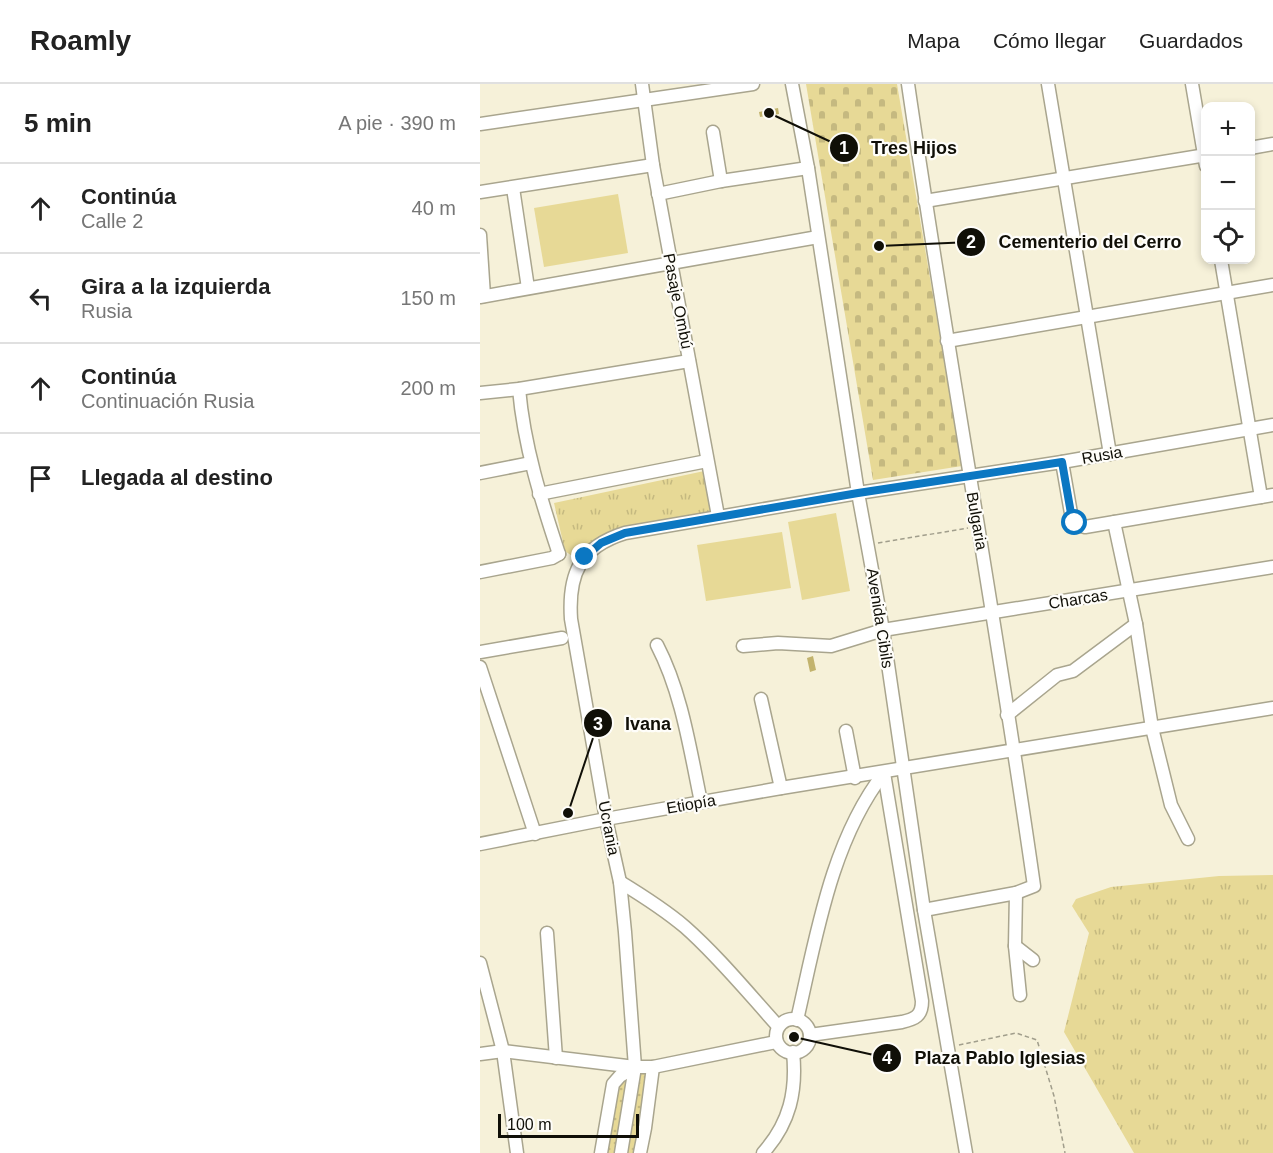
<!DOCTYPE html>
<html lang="es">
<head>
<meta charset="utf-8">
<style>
  :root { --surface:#fff; --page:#f6f6f6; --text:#222; --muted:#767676; --line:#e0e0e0 }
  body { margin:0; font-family:Helvetica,sans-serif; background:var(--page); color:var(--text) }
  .controls { position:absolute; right:18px; top:18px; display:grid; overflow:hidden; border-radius:12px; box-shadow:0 3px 9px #0003 }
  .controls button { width:54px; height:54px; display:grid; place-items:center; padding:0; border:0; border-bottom:2px solid var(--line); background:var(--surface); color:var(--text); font:30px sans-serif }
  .scale { position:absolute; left:18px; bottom:15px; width:141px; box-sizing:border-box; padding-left:6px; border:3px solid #100f07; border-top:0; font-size:16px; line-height:21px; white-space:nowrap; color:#100f07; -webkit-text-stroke:4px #fefdf9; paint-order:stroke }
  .stop { position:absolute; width:18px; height:18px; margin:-14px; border:4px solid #0b77c2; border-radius:50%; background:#fff }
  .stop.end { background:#0b77c2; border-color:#fff; box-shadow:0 2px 6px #0008 }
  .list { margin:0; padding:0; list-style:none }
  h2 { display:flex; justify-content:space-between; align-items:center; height:78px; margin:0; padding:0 24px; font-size:26px }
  h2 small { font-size:20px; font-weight:400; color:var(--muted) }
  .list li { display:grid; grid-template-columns:39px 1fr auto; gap:18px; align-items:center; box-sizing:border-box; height:90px; padding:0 24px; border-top:2px solid var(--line) }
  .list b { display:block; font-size:22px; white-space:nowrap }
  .list p { margin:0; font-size:20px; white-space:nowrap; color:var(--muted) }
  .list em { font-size:20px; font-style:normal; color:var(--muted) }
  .icon { flex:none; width:33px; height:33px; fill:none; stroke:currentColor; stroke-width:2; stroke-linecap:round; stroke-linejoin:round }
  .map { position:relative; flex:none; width:793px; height:1069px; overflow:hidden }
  header { display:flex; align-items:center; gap:36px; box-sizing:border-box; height:84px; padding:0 30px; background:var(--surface); border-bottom:2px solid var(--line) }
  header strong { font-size:28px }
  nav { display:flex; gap:33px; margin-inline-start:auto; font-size:21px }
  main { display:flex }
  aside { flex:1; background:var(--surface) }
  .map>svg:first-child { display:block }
  .grass { fill:url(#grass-tufts) }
  .cemetery { fill:url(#cemetery-stones) }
  .park { fill:url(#park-dots) }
  .garden { fill:#e7d996 }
  .building { fill:#c2b36d }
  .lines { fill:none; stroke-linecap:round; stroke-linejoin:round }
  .minor-casing { stroke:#a9a58e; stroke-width:15 }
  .path { stroke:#a19e8c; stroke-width:1.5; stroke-dasharray:4.5 3; stroke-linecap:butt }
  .minor { stroke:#fff; stroke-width:12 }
  .route { stroke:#0b77c2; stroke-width:8 }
  .labels { text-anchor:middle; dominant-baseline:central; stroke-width:4.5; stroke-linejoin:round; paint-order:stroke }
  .street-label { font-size:16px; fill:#100f07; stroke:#fefdf9 }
  .leader { fill:none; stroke:#100f07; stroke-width:2 }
  .callout-dot { fill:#100f07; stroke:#fefdf9; stroke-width:2 }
  .mark-label { font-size:18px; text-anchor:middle; font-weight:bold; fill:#fff }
  .callout-label { font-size:18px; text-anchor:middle; font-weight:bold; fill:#100f07; stroke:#fefdf9; stroke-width:4.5; stroke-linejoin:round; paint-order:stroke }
</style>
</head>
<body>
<header>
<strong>Roamly</strong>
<nav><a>Mapa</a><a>Cómo llegar</a><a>Guardados</a></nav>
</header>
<main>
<aside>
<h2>5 min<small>A pie · 390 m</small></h2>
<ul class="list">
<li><svg class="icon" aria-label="ahead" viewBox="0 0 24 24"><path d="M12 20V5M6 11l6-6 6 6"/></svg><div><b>Continúa</b><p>Calle 2</p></div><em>40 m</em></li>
<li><svg class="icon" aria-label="left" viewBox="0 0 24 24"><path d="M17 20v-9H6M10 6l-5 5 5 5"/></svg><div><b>Gira a la izquierda</b><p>Rusia</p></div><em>150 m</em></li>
<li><svg class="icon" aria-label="ahead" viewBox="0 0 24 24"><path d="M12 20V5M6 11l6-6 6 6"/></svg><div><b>Continúa</b><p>Continuación Rusia</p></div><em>200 m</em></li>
<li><svg class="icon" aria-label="arrive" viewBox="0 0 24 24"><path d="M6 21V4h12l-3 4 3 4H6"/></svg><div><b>Llegada al destino</b></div></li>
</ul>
</aside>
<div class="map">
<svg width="793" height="1069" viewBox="0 0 793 1069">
  <defs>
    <pattern id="grass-tufts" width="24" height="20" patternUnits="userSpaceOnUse" patternTransform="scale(1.5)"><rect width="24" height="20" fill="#e7d996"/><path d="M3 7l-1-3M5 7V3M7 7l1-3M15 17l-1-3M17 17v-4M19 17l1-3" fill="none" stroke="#c5b980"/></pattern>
    <pattern id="cemetery-stones" width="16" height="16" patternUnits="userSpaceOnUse" patternTransform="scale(1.5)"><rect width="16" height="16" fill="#e7d996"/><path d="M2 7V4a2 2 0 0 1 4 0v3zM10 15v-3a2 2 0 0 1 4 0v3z" fill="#c5b980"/></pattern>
    <pattern id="park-dots" width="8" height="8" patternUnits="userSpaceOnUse" patternTransform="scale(1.5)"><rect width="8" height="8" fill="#e7d996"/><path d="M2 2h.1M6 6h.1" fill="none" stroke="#c5b980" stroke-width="1.8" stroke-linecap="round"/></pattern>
  </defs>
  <rect width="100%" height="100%" fill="#f6f1d9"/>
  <g class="grass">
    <path d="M229,386L238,429L147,444L101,474L92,472L85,467L74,419Z"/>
    <path d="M793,791V1069H654L584,948L609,849L592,822L596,815L631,803L739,792Z"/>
  </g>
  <path class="cemetery" d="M326,0H417L482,382L393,396Z"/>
  <g class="park">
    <path d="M163,989L168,992L157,1069H145L160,991Z"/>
    <path d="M146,994L148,996L137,1069H124L136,1003Z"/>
  </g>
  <g class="garden">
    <path d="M138,110L148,169L64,183L54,124Z"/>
    <path d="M356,429L370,507L322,516L308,438Z"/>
    <path d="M302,448L311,504L226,517L217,461Z"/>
  </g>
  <g class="building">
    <path d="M298,24L299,30L280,33L279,28Z"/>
    <path d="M333,572L336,586L330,588L327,574Z"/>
  </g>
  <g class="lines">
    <g class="minor-casing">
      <g id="minor">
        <path d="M162,0L173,81L238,432"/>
        <path d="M312,0L328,84L378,409L403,546L444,826L486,1069"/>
        <path d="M428,0C467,268 516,534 554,802L536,809L444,826"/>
        <path d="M568,0L630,370"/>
        <path d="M712,0L726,82"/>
        <path d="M0,40L273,0"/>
        <path d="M233,48L241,97"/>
        <path d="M770,64L793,60"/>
        <path d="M33,104L48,204"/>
        <path d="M0,108L173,81"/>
        <path d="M178,110L241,97L328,84"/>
        <path d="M445,117L726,71"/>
        <path d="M0,151L4,212"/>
        <path d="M741,176L781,413"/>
        <path d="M0,213L338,153"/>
        <path d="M467,257L793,201"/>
        <path d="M39,305C44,362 61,416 79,470"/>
        <path d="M0,309L39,305L209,277"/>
        <path d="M582,378L592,435L598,441L605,443L793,411"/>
        <path d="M0,389L51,379"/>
        <path d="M59,410L227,377"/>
        <path d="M634,438L656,540L672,644L691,721L708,755"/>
        <path d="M0,488L72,474L79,470"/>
        <path d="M177,561C202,609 210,666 221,718"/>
        <path d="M263,562L298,559L351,562L403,546L793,483"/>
        <path d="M0,568L82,554"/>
        <path d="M0,583L55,750"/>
        <path d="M281,615L301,704"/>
        <path d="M527,631L577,591L593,587L656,540"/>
        <path d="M366,647L375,694"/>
        <path d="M0,760L126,735L301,704L793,624"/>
        <path d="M140,798C163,812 185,826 205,843C239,873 268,909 298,942"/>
        <path d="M536,809L535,862L540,911"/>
        <path d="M67,849L76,974"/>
        <path d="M535,862L553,876"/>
        <path d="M0,879L23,967L37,1069"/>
        <circle cx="313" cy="952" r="17"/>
        <path d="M317,936C336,854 351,757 404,689"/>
        <path d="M330,951L422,938C435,935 442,932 442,917L404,689"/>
        <path d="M0,970L23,967L155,983H173L296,958"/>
        <path d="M121,1069L133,1000L140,992L155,983"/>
        <path d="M141,1069L155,983L145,848L140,798L126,735L91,535C88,490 100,463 145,449L378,409L582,378L793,341"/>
        <path d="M160,1069L165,1044L173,983"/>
        <path d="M283,1069C310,1039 317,1007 313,968"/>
      </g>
    </g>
    <g class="path">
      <path d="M398,459L488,444"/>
      <path d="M479,961L536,949L557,956L574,1012L585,1069"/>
    </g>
    <use href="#minor" class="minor"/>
  </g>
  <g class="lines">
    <path class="route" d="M105,473L121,459L145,449L378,409L582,378L592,435L595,439"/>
  </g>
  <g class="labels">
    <g class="street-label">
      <text transform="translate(198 217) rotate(79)">Pasaje Ombú</text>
      <text transform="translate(622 371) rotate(-10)">Rusia</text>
      <text transform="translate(497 437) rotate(80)">Bulgaria</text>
      <text transform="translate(598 515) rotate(-9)">Charcas</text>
      <text transform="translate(400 534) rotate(81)">Avenida Cibils</text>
      <text transform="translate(211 720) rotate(-10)">Etiopía</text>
      <text transform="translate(129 744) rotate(79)">Ucrania</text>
    </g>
  </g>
  <path class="leader" d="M289 29L364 64M399 162L491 158M88 729L118 639M314 953L407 974"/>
  <g class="callout-dot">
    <circle cx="289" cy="29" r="6"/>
    <circle cx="399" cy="162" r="6"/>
    <circle cx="88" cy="729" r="6"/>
    <circle cx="314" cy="953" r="6"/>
    <circle cx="364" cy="64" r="15"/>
    <circle cx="491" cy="158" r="15"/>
    <circle cx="118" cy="639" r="15"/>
    <circle cx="407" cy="974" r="15"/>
  </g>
  <g class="mark-label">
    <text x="364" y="70">1</text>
    <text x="491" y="164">2</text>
    <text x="118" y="646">3</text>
    <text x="407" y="980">4</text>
  </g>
  <g class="callout-label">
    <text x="434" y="70">Tres Hijos</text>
    <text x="610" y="164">Cementerio del Cerro</text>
    <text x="168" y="646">Ivana</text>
    <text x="520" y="980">Plaza Pablo Iglesias</text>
  </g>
</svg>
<div class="controls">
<button>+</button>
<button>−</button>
<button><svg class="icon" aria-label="locate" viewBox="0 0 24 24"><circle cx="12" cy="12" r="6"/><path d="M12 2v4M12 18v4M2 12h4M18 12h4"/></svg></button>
</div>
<div class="scale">100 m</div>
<div class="stop" style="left:595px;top:439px"></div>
<div class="stop end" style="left:105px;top:473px"></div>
</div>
</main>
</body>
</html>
